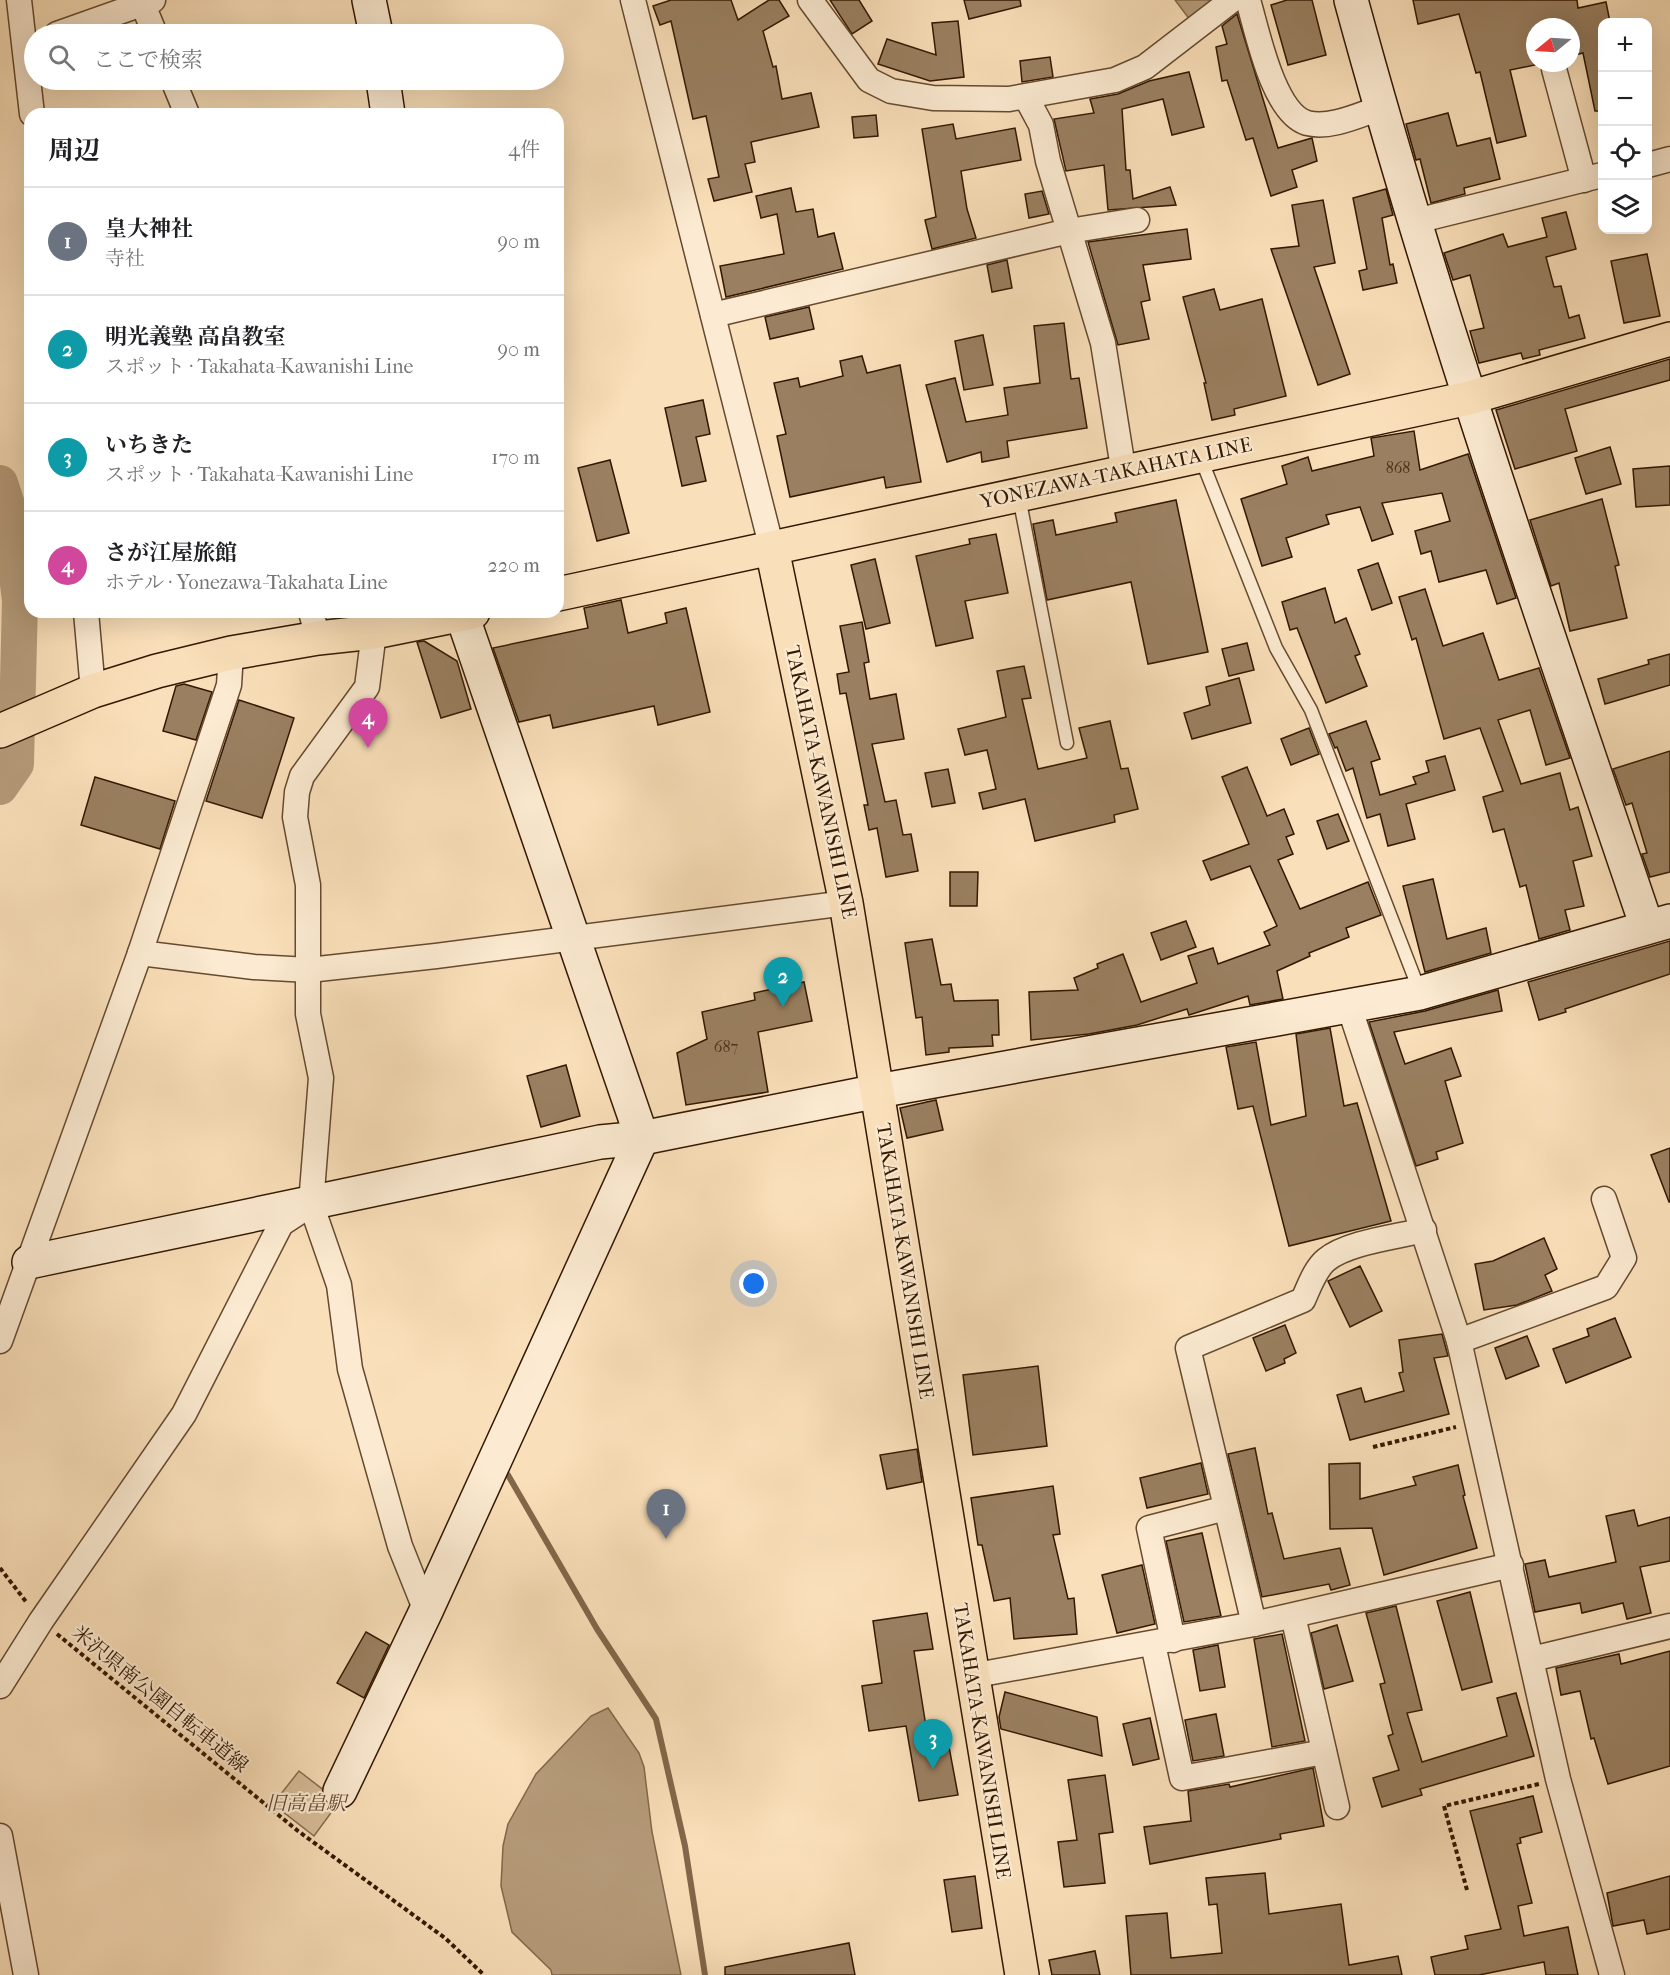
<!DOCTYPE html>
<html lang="ja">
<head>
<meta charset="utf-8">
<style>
  :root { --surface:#fff; --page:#f6f6f6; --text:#202124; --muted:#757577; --line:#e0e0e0; --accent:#7c3aed }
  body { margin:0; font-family:"IM FELL French Canon","Noto Serif JP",serif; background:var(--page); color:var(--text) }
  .controls { position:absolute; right:18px; top:18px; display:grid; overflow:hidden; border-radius:12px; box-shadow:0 6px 24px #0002 }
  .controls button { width:54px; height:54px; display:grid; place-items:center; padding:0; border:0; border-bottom:2px solid var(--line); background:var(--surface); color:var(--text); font:30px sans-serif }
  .compass { position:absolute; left:1526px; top:18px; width:54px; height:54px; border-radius:50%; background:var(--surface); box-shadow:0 6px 24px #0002; rotate:252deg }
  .you { position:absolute; left:754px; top:1284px; width:21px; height:21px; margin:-15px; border:4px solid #fff; border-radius:50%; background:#1a73e8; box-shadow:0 0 0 9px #1a73e833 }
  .badge { display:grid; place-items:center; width:39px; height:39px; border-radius:50%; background:var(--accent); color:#fff; font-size:20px; font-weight:700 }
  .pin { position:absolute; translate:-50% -50px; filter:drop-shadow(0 2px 3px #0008) }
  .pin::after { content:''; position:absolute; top:32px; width:21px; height:18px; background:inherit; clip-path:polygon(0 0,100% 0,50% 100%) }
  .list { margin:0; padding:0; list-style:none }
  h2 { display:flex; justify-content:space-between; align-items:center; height:78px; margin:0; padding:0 24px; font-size:26px }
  h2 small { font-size:20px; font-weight:400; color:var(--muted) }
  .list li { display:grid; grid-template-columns:39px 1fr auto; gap:18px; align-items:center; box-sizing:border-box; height:108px; padding:0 24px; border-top:2px solid var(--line) }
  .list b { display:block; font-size:22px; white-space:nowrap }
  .list p { margin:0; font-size:20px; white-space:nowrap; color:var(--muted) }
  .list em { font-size:20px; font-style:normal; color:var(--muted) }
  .icon { flex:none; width:33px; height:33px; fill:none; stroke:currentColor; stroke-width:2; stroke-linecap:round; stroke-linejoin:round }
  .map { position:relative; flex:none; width:1670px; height:1975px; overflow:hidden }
  .search { position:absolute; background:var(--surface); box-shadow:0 6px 24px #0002; left:24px; top:24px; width:540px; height:66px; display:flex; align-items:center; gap:15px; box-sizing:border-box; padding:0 21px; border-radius:33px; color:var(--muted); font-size:22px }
  .panel { position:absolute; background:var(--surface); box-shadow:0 6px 24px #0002; left:24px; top:108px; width:540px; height:510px; border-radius:18px }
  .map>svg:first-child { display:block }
  .green { fill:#d8be9b; stroke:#866b4e; stroke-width:1.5 }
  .water { fill:#b69c7b; stroke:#82674a; stroke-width:1.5 }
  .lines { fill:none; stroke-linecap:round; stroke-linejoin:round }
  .stream { stroke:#82674a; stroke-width:6 }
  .river { stroke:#b69c7b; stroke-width:36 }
  .building { fill:#9a8061; stroke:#331801; stroke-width:1.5 }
  .lane-casing { stroke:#654a2f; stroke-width:15 }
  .street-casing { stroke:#654a2f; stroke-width:27 }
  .secondary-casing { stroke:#331801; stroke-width:36 }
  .primary-casing { stroke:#331801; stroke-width:36 }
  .path { stroke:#331801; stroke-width:4; stroke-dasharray:4.5 3; stroke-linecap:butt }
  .lane { stroke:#fcebd2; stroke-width:12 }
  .street { stroke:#fcebd2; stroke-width:24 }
  .secondary { stroke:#fcebd2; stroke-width:33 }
  .primary { stroke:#fae0ba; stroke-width:33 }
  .labels { text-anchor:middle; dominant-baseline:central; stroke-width:4.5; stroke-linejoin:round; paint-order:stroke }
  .number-label { font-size:16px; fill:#4d3219 }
  .street-label { font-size:20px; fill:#331801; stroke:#fcebd2 }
  .park-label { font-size:20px; font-style:italic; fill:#654a2f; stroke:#fcebd2 }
</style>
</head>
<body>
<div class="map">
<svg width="1670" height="1975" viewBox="0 0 1670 1975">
  <rect width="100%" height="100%" fill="#fae0ba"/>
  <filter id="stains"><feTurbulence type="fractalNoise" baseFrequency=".00333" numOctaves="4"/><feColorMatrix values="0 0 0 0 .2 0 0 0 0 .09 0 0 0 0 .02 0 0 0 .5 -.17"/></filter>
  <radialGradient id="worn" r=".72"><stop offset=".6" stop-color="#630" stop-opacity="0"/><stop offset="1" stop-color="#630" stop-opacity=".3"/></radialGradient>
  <path class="green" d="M299,1771L339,1802L314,1836L273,1804Z"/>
  <g class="water">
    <path d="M1175,0H1215L1190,20Z"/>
    <path d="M608,1708L639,1753L644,1767L652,1832L681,1975H552L551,1970L512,1932L501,1886L503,1846L508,1824L536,1774L591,1716Z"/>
  </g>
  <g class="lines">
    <path class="stream" d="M508,1475L597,1629L656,1719L685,1846L705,1975"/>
    <path class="river" d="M0,483L8,508L20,600L16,764L0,787"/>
  </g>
  <g class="building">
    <path d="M671,0H731L738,20L769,0H779L789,16L763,31L773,67L776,66L782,99L811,93L819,127L751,142L755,162L745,164L752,192L714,201L708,179L719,177L706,116L693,119L671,21L660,25L653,6Z"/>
    <path d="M830,0H859L872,21L852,34Z"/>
    <path d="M964,0H1020L1021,6L969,19Z"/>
    <path d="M1287,0H1312L1326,55L1288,65L1271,5Z"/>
    <path d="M1413,0H1577L1578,8L1606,2L1610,22H1602V111H1595L1583,53L1571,56V27H1535V65L1510,70L1526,136L1497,143L1480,72L1476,73L1459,14L1418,24Z"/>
    <path d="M1237,14L1278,148L1312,138L1317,161L1292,170L1297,187L1271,196L1253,138L1246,140L1227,80L1222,81L1216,47L1227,44L1222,26Z"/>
    <path d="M958,21L964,77L930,81L878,64L887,39L936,55L932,23Z"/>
    <path d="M1050,57L1053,77L1022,82L1020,61Z"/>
    <path d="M1189,72L1204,127L1172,135L1163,99L1122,109L1126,170H1130L1133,199L1170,187L1176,205L1108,210L1104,165L1066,171L1054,119L1094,113L1090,99L1118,94L1149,81Z"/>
    <path d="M1448,113L1457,146L1490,138L1500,179L1464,188L1465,194L1431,203L1420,159L1416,160L1406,124Z"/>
    <path d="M876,115L878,136L854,138L852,117Z"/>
    <path d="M953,124L956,139L1015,128L1021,160L961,171L967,209L976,238L932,249L925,220L936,217L922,129Z"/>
    <path d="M791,188L796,212L813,209L818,237L834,233L843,269L726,297L720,266L784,254L777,214L761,218L756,196Z"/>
    <path d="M1386,189L1393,215L1382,218L1390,265L1393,264L1397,283L1363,290L1359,271L1367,269L1353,198Z"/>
    <path d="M1042,191L1049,214L1029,218L1025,194Z"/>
    <path d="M1323,200L1335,263L1314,267L1350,374L1318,385L1271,249L1299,246L1292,205Z"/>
    <path d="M1566,212L1576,249L1546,257L1554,287L1561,286L1569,318L1579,315L1585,338L1539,350L1540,355L1523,359L1521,353L1479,363L1470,331L1484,328L1470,275L1453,280L1444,253L1503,234L1508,247L1547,237L1542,218Z"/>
    <path d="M1187,229L1191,259L1143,265L1150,300L1141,302L1149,339L1118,345L1088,242Z"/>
    <path d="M1647,254L1660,316L1624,323L1611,261Z"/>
    <path d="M1007,260L1012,288L992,292L987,265Z"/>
    <path d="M1214,289L1220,310L1262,299L1286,396L1234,409L1235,415L1212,420L1204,383H1206L1183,297Z"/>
    <path d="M809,307L814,329L770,339L765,317Z"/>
    <path d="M1064,323L1071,379L1079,378L1087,428L1007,441L1009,457L982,462L981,452L947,462L926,385L955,378L966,422L1008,415L1004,388L1040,383L1034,326Z"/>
    <path d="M983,335L993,385L964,390L955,341Z"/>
    <path d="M862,356L867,373L900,365L921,482L886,488L884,477L790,497L777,436L786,434L774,383L798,378L800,387L843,376L840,361Z"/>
    <path d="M1670,359V380L1565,409L1577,451L1515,469L1496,410Z"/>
    <path d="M703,400L710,434L696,437L706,481L682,486L665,408Z"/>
    <path d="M1414,431L1420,470L1468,454L1516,598L1497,604L1486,570L1439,582L1431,551L1421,554L1415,531L1450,521L1442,493L1382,503L1393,534L1372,541L1360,507L1326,515L1329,524L1286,538L1292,557L1262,566L1241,499L1287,484L1282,466L1308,457L1312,471L1374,456L1371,438Z"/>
    <path d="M1610,447L1621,484L1586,494L1575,458Z"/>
    <path d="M610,460L629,533L597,541L578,468Z"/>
    <path d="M1670,466V505L1636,507L1633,469Z"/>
    <path d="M1602,499L1619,565L1615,566L1627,618L1570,631L1559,583L1551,586L1530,520Z"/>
    <path d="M1176,500L1208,652L1148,664L1131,582L1047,600L1033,524L1053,520L1056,535L1117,522L1115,513Z"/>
    <path d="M996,534L1008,593L965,601L973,638L936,646L916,556L970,544L969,539Z"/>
    <path d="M875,559L890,623L866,629L851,565Z"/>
    <path d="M1378,563L1392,603L1372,610L1358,570Z"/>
    <path d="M1325,588L1335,623L1346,618L1360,654L1355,656L1367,686L1326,703L1297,628L1290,630L1282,602Z"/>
    <path d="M1425,589L1443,646L1483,633L1499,680L1539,668L1570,758L1546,765L1530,710L1498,720L1521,784L1560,773L1570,810L1578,807L1592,856L1573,861L1584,906L1565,910L1570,930L1539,939L1526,885L1520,887L1504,829L1493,832L1483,797L1503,791L1480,728L1444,739L1416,638L1412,640L1399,597Z"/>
    <path d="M621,600L628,633L667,623L665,613L686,608L710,712L658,725L654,706L553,728L550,715L519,722L493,648L588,628L584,608Z"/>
    <path d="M862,622L869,662L864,663L870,699L896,694L904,739L872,744L885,802L896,800L903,835L911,834L918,871L886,877L877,828L869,830L864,805H868L846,693L840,694L837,674L849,672L840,626Z"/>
    <path d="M424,641L457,661L471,709L441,718L417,642Z"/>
    <path d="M1247,643L1254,670L1229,676L1222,649Z"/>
    <path d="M1670,654V685L1605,704L1598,679L1649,664L1648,660Z"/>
    <path d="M1024,666L1031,698L1022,699L1038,769L1087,758L1079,728L1110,721L1121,769L1128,768L1138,809L1114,815L1115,822L1035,841L1025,799L983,809L979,793L996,789L987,750L965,755L958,729L1006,717L997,671Z"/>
    <path d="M1239,678L1251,723L1192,739L1184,713L1210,705L1206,687Z"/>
    <path d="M184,684L212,692L196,740L163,731L176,686Z"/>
    <path d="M239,700L294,718L262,818L206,801Z"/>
    <path d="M1366,721L1380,759L1371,762L1380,795L1416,784L1413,777L1429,772L1426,761L1445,756L1455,790L1406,804L1415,839L1388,846L1380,814L1367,818L1353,768L1346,771L1337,747L1335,748L1329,734Z"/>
    <path d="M1309,728L1319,754L1291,765L1281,739Z"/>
    <path d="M1670,751V872L1650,877L1642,854L1647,853L1632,803L1626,805L1613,769Z"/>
    <path d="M1247,767L1267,816L1284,809L1294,834L1286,837L1293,854L1278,860L1300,909L1368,882L1381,915L1346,928L1349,937L1309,953L1310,956L1277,971L1283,999L1250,1005L1248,996L1189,1015L1187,1009L1137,1025L1089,1034L1031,1040L1029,992L1078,990L1074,978L1098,968L1097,964L1123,954L1141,1002L1197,983L1188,956L1213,948L1218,964L1270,945L1264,932L1277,926L1250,866L1211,880L1203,861L1249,844L1222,777Z"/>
    <path d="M948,769L955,803L932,807L925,773Z"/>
    <path d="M95,777L175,801L160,849L81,825Z"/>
    <path d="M1338,814L1349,841L1327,849L1317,821Z"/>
    <path d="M950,872H978L977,906H950Z"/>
    <path d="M1433,879L1447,939L1486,928L1491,953L1425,972L1403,886Z"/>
    <path d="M1186,921L1196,947L1161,960L1151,933Z"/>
    <path d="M932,939L941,985L951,984L954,1001L998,1000L999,1035H992L993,1046L949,1048V1052L926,1055L922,1017L916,1018L905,943Z"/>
    <path d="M1670,941V974L1565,1009L1566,1012L1539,1020L1528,982Z"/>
    <path d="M804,982L812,1021L758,1032L768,1092L686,1105L677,1053L707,1039L702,1012L755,1000L754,993Z"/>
    <path d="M1498,990L1502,1011L1394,1032L1405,1064L1451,1048L1461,1076L1445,1081L1463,1143L1436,1152L1438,1159L1416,1166L1369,1022L1425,1011Z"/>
    <path d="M1330,1028L1344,1106L1357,1103L1391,1221L1289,1246L1253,1106L1238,1109L1226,1047L1256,1042L1271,1125L1306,1116L1296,1034Z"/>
    <path d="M566,1065L580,1116L541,1127L527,1076Z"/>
    <path d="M936,1100L943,1130L907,1138L900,1108Z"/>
    <path d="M1670,1148V1202H1669L1651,1155Z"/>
    <path d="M1544,1238L1557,1269L1545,1275L1552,1291L1517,1305L1484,1310L1475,1264L1493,1261Z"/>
    <path d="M1360,1266L1382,1311L1350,1327L1328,1281Z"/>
    <path d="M1615,1318L1631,1357L1566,1383L1553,1349L1589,1336L1587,1329Z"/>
    <path d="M1285,1325L1296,1353L1284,1359L1285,1363L1266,1371L1253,1338Z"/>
    <path d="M1442,1334L1448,1356L1434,1358L1449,1414L1350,1440L1337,1395L1361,1388L1365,1402L1404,1391L1399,1373L1403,1372L1399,1340Z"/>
    <path d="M1527,1336L1539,1366L1506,1379L1495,1348Z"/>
    <path d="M1038,1366L1047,1446L973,1455L963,1375Z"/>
    <path d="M1255,1448L1268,1514L1272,1513L1284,1559L1340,1548L1350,1585L1331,1590L1329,1584L1262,1597L1228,1454Z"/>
    <path d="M917,1449L922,1482L887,1489L880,1455Z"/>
    <path d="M1201,1463L1208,1494L1147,1508L1140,1478Z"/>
    <path d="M1360,1463V1499L1416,1485L1413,1477L1458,1465L1465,1495L1463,1496L1477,1548L1384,1575L1372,1528L1330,1529L1329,1464Z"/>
    <path d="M1053,1486L1060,1534L1053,1535L1068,1599L1074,1598L1077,1634L1014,1639L1010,1598L994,1601L982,1545H978L971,1498Z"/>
    <path d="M1634,1510L1638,1526L1670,1517V1561L1640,1567L1651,1613L1627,1619L1623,1603L1582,1613L1580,1603L1535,1612L1525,1564L1545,1560L1549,1577L1616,1562L1606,1516Z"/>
    <path d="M1202,1533L1221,1616L1184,1622L1166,1541Z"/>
    <path d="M1142,1565L1155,1624L1117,1633L1102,1575Z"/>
    <path d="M1470,1592L1492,1682L1462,1690L1437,1601Z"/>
    <path d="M1396,1606L1422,1710L1407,1713L1422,1762L1507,1736L1497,1698L1516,1693L1534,1756L1420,1789L1422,1795L1382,1807L1373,1778L1399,1770L1388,1736L1393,1734L1380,1684L1385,1683L1366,1613Z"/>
    <path d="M927,1613L933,1649L914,1651L928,1739L947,1736L958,1795L919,1801L906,1726L869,1731L862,1686L882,1683L873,1621Z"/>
    <path d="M1337,1625L1353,1681L1324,1689L1311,1633Z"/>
    <path d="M366,1632L389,1645L364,1698L337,1683Z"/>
    <path d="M1282,1634L1305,1741L1272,1747L1254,1639Z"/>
    <path d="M1218,1645L1225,1687L1200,1691L1193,1650Z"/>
    <path d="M1670,1651V1766L1608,1784L1594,1738L1591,1739L1580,1691L1561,1695L1556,1668L1619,1654L1621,1664Z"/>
    <path d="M1005,1692L1097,1717L1102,1756L1001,1729L999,1717Z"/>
    <path d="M1216,1714L1224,1756L1193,1761L1185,1720Z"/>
    <path d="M1150,1718L1159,1759L1133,1765L1123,1724Z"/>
    <path d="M1313,1768L1324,1826L1280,1834L1281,1839L1150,1864L1144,1827L1191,1821L1188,1791L1229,1784L1230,1787Z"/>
    <path d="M1105,1775L1113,1832L1099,1834L1105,1883L1064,1887L1058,1842L1077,1840L1068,1780Z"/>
    <path d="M1533,1796L1542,1832L1520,1838L1521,1843L1517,1844L1532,1903L1518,1906L1524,1936L1568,1927L1578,1975H1546L1544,1962L1479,1975H1435L1431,1957L1468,1949L1465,1936L1501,1929L1470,1811Z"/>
    <path d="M1265,1873L1269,1914L1341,1904L1349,1965L1398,1956L1402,1975H1131L1126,1916L1167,1913L1171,1958L1222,1953L1217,1904L1209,1905L1206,1878Z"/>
    <path d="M975,1876L982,1928L952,1932L944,1880Z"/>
    <path d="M1670,1876V1929L1647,1934L1644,1920L1613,1926L1607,1893Z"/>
    <path d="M849,1943L855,1975H725V1967Z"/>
    <path d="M1095,1951L1100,1975H1052L1049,1960Z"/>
  </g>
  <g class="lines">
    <g class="lane-casing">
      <g id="lane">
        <path d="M1200,456L1276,648L1311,710L1420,992"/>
        <path d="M1019,497L1067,743"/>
      </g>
    </g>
    <g class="street-casing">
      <g id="street">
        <path d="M19,0L32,114"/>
        <path d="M141,0L155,34"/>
        <path d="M633,0L772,549"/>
        <path d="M810,0L869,80L891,91L933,98L1009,99L1115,80L1145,67L1232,0"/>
        <path d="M1248,0C1257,30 1273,113 1307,123C1330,129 1359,115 1380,108"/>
        <path d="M57,34L153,0"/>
        <path d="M1554,69L1584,180"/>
        <path d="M173,80L187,114"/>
        <path d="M1026,97L1041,125L1048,161L1103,343L1124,474"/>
        <path d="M1648,165L1670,159"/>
        <path d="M1416,221L1602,175"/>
        <path d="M713,315L1069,231L1137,220"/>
        <path d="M86,612L93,691"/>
        <path d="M311,612L318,638"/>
        <path d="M374,632L367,687L302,776L297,792L295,817L308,885V1014L321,1078L311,1204L339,1285L350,1369L400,1546L426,1611"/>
        <path d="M140,953L254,967L309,970L436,956L846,903"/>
        <path d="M1349,1006L1459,1341L1558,1779L1612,1975"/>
        <path d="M0,1341L140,953L229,685L231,653"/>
        <path d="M1459,1341L1606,1287L1624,1258L1604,1199"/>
        <path d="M1293,1616L1337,1807"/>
        <path d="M1254,1624L1188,1348L1303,1300C1309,1287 1315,1269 1326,1260C1348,1242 1397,1237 1424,1230"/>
        <path d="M1173,1640L1149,1528L1226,1508"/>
        <path d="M1153,1644L1182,1778L1324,1752"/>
        <path d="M1532,1659L1670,1626"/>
        <path d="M971,1676L1254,1624L1511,1565"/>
        <path d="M0,1686L41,1621L184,1414L281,1224L307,1207"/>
        <path d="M0,1836L26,1975"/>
      </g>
    </g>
    <g class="secondary-casing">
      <g id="secondary">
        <path d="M369,0L376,34"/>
        <path d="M1351,0C1436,313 1543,620 1647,927"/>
        <path d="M383,80L388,114"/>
        <path d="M29,1262L600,1142L642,1138L878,1091L1420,993L1670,921"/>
        <path d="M340,1791L426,1611L642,1138L461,612"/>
      </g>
    </g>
    <g class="primary-casing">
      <g id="primary">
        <path d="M772,549L846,903L1022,1975"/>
        <path d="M558,594L1469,398L1670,339"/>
        <path d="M0,731L93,691L157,671L231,653L318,638L374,632L473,612"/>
      </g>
    </g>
    <g class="path">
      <path d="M1373,1447L1456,1427"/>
      <path d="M0,1568L27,1603"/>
      <path d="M57,1634L298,1831L445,1938L484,1975"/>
      <path d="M1467,1890L1444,1806L1539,1784"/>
    </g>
    <use href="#lane" class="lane"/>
    <use href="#street" class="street"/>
    <use href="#secondary" class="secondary"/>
    <use href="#primary" class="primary"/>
  </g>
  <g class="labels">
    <g class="number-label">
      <text x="1398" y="467">868</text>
      <text x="726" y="1046">687</text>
    </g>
    <g class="street-label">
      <text transform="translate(1116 473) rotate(-12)">YONEZAWA-TAKAHATA LINE</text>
      <text transform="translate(821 782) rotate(78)">TAKAHATA-KAWANISHI LINE</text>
      <text transform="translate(905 1261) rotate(81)">TAKAHATA-KAWANISHI LINE</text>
      <text transform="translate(160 1699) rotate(39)">米沢県南公園自転車道線</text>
      <text transform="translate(982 1741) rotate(81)">TAKAHATA-KAWANISHI LINE</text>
    </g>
    <g class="park-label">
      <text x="306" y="1803">旧高畠駅</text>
    </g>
  </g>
  <rect width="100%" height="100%" filter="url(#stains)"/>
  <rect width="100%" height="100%" fill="url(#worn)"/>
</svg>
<div class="controls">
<button>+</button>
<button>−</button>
<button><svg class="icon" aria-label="locate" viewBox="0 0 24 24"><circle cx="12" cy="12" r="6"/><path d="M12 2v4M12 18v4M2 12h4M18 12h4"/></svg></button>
<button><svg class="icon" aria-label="layers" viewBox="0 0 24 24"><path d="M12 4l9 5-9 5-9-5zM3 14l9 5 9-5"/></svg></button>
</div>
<svg class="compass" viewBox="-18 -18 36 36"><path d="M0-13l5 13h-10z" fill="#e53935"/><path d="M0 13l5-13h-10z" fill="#757577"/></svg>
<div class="you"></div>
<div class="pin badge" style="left:666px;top:1539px;background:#6b7280">1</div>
<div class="pin badge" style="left:783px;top:1007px;background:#0f9aa8">2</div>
<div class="pin badge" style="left:933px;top:1769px;background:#0f9aa8">3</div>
<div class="pin badge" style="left:368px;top:748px;background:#d1479c">4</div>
<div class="search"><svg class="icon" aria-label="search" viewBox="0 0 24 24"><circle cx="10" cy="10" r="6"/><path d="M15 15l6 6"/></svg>ここで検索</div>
<section class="panel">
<h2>周辺<small>4件</small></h2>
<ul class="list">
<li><span class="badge" style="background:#6b7280">1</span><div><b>皇大神社</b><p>寺社</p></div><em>90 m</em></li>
<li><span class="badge" style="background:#0f9aa8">2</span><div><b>明光義塾 高畠教室</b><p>スポット · Takahata-Kawanishi Line</p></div><em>90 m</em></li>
<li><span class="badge" style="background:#0f9aa8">3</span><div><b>いちきた</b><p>スポット · Takahata-Kawanishi Line</p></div><em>170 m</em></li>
<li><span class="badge" style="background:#d1479c">4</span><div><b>さが江屋旅館</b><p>ホテル · Yonezawa-Takahata Line</p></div><em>220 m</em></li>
</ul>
</section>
</div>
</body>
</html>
